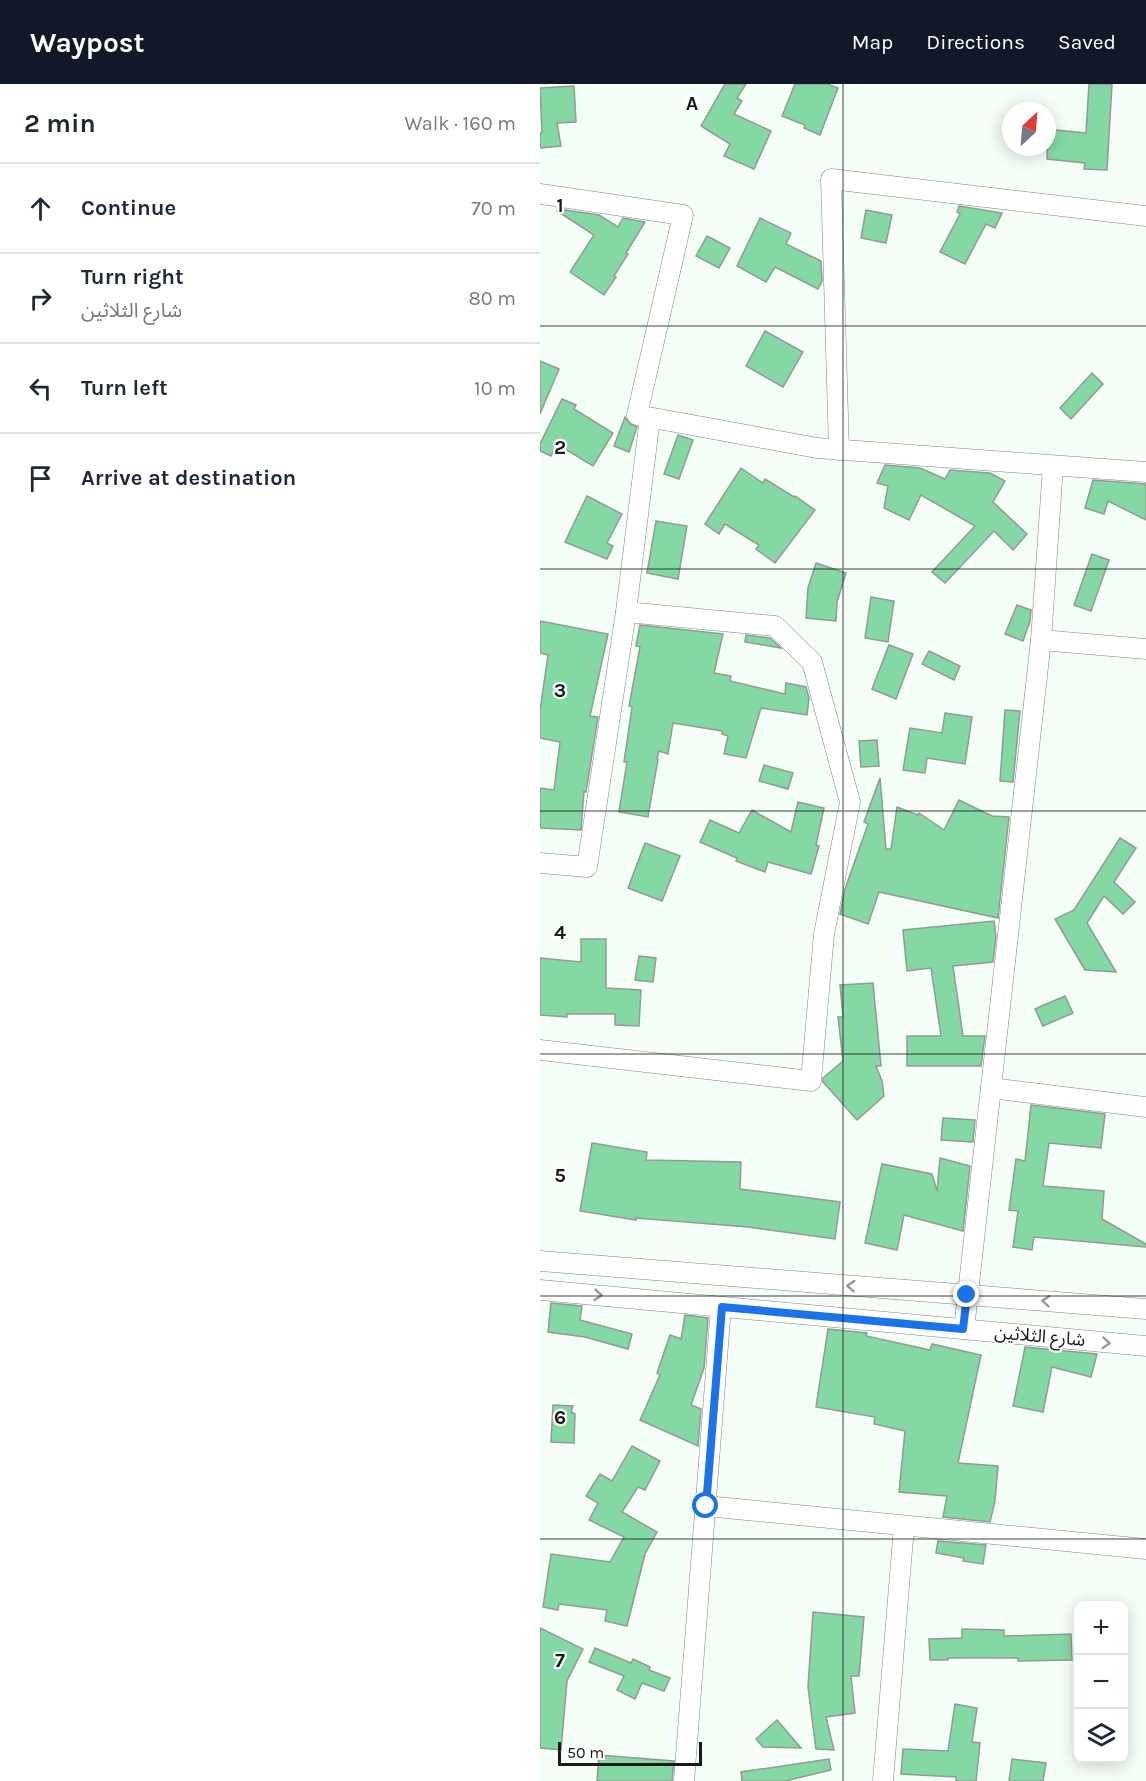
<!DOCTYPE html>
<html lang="en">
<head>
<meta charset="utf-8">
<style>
  :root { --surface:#fff; --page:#f2f2f3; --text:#1f2937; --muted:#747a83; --line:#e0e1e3; --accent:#111827 }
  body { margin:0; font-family:Karla,"Noto Sans Arabic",sans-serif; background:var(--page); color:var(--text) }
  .controls { position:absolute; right:18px; bottom:18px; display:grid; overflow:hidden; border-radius:12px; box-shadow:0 3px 15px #0003 }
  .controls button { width:54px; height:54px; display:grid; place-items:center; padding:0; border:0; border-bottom:2px solid var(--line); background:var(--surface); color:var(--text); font:30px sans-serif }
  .compass { position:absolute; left:462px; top:18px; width:54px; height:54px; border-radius:50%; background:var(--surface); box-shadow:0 3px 15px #0003; rotate:26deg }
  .scale { position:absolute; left:18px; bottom:15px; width:144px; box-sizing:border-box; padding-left:6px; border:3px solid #181b19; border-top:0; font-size:16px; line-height:21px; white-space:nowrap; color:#181b19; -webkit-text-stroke:4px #fff; paint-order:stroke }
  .stop { position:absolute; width:18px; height:18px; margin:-14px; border:4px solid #1a73e8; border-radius:50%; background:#fff }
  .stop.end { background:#1a73e8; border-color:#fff; box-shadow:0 2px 6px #0008 }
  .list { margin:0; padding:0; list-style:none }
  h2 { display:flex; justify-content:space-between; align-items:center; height:78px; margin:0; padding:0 24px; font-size:26px }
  h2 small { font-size:20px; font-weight:400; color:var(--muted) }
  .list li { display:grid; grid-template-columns:39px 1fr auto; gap:18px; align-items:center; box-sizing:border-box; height:90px; padding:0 24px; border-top:2px solid var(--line) }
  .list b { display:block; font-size:22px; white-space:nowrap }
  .list p { margin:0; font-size:20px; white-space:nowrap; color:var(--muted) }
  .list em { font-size:20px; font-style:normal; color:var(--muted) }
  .icon { flex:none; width:33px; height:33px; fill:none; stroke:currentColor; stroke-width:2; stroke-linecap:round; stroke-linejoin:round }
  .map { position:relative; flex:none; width:606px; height:1697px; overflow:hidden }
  header { display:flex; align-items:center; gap:36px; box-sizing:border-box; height:84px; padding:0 30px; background:var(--accent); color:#fff }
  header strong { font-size:28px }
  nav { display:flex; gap:33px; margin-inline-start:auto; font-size:21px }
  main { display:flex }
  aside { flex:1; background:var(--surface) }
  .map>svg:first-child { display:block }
  .building { fill:#84d8a3; stroke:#929a94; stroke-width:1.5 }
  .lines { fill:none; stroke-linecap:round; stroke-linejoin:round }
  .minor-casing { stroke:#7c857f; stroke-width:21 }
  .minor { stroke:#fff; stroke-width:20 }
  .oneway { stroke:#979898 }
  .route { stroke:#1a73e8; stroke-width:8 }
  .grid { fill:none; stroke:#181b19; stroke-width:1.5; stroke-opacity:0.55 }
  .labels { text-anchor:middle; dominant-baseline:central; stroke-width:4.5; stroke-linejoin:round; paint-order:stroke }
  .street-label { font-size:18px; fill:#181b19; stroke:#fff }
  .grid-label { font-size:20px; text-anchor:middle; font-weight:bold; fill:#181b19; stroke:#fff; stroke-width:4.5; stroke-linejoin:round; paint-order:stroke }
</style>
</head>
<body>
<header>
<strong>Waypost</strong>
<nav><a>Map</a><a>Directions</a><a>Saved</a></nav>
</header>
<main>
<aside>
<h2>2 min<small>Walk · 160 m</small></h2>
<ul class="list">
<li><svg class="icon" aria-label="ahead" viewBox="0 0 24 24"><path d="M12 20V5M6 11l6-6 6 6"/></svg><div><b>Continue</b></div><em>70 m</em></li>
<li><svg class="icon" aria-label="right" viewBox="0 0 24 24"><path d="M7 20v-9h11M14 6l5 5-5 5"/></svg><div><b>Turn right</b><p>شارع الثلاثين</p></div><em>80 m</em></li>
<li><svg class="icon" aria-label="left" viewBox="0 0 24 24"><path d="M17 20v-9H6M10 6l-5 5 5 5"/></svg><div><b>Turn left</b></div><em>10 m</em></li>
<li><svg class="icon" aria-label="arrive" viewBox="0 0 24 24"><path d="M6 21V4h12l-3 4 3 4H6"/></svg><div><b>Arrive at destination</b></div></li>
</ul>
</aside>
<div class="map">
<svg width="606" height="1697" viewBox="0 0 606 1697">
  <rect width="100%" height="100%" fill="#f4fef7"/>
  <g class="building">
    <path d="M185,0H206L197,14L202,17L194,30L231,47L214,85L184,72L190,60L161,42Z"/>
    <path d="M255,0H287L298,4L280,51L264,44L265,41L242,32Z"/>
    <path d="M549,0H572L567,86L544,85L545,79L507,75V45L546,49Z"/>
    <path d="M34,2L36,38L17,39L21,62L0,64V49L2,48L0,4Z"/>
    <path d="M419,122L462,129L455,144L446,140L425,180L400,168L420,130L417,128Z"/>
    <path d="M18,125L59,131L78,143L83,134L105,138L86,169L88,170L74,192L76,193L64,211L30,188L54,151L17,127Z"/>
    <path d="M326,126L352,131L346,159L321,154Z"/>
    <path d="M220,134L251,149L246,160L281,177L282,197L278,205L235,183L226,198L197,182Z"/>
    <path d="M167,152L190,164L179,184L156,172Z"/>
    <path d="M225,247L263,268L243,303L206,282Z"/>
    <path d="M0,277L19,285L0,330Z"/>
    <path d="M552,289L563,300L531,335L520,324Z"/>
    <path d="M22,315L36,321L34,325L73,349L53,382L17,360L11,372L0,367V360Z"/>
    <path d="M85,333L90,340L97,343L89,368L74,362Z"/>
    <path d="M138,351L153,356L139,395L124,390Z"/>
    <path d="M345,381L380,384L405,395L410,386L450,389L465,397L453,418L487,450L473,466L454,447L405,499L392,488L435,442L381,411L369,436L344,424L348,402L337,399Z"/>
    <path d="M201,384L223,399L225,395L254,413L255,412L275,426L235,479L216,465L219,461L185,440L179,450L165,440Z"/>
    <path d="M553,396L606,400V436L568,417L564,430L545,424Z"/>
    <path d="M47,412L82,430L67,459L73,462L67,475L25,458Z"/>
    <path d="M116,437L147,442L138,495L107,489Z"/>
    <path d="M552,470L569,476L551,527L534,521Z"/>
    <path d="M276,479L306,489L297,518L296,537L266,534L268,504Z"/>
    <path d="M331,513L354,517L348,558L325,554Z"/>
    <path d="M477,521L491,526L490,537L483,557L465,550Z"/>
    <path d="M0,537L68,550L50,632L58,633L46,708L44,707L41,746L0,744V704L14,706L20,658L0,654V627L8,571L0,569Z"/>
    <path d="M100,541L183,550L174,589L191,592L190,597L245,610L246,599L266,603L269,614L267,631L221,624L206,674L184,670L188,652L182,650V647L133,639L128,670L119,667L117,674L118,675L108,733L79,728L87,678H84L92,623L89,622L100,563L96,562Z"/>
    <path d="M206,551L230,554L241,564L205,558Z"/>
    <path d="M349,561L373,570L356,615L332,605Z"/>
    <path d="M389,567L420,582L414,596L382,580Z"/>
    <path d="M465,626L480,627L473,698L460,697Z"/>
    <path d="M405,629L432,633L425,680L387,674L385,689L363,686L370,644L402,649Z"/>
    <path d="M337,656L339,682L321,683L319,657Z"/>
    <path d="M224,681L253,689L248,705L219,697Z"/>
    <path d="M340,694L346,765H351L357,723L378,731L379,729L404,746L419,716L452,732L469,733L458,834L339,808L328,840L300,830L305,805L328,740L324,738Z"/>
    <path d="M258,718L284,724L276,761L279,762L271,790L228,778L225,788L196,777L197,774L160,758L170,736L199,749L212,726L251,748Z"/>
    <path d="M580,754L596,764L574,798L595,818L583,830L564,812L547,839L576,888L545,886L515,835L534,826Z"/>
    <path d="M105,759L140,772L122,817L88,804Z"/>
    <path d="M454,837L456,852L453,878L413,882L423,952H445L441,982H367V952H401L391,884L367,887L363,846Z"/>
    <path d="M41,855H66V904L101,906L99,942L75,941V930H27V933L0,931V874L41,878Z"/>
    <path d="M99,872L116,874L113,898L95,896Z"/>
    <path d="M333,899L341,982H336L342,997L344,1012L317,1036L283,998V994L303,977L298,933H303L300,901Z"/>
    <path d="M525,912L533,929L503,942L495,925Z"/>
    <path d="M491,1021L565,1030L561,1064L509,1059L503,1102L564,1107L562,1135L606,1160V1163L494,1153L492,1166L473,1163L478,1127L469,1126L476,1075L485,1077Z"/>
    <path d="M403,1034L435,1036L433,1058L401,1056Z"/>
    <path d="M52,1059L107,1068L106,1076L201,1078L200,1105L300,1118L295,1155L208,1143L96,1134V1136L40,1127Z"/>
    <path d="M400,1074L430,1082L423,1147L364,1131L357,1166L325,1159L342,1080L392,1090L397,1107Z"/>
    <path d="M11,1219L42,1222L40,1236L92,1250L88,1265L45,1253L8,1248Z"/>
    <path d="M145,1231L168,1234L164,1284L151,1321L161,1325L158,1362L100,1336L120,1291L117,1289L130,1251L141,1255Z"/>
    <path d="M288,1245L327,1249L326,1252L390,1266L392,1260L441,1271L418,1379L458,1382L455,1417L450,1438L403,1433L407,1412L359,1408L365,1347L334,1340L335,1333L276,1323Z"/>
    <path d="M485,1263L557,1270L551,1293L512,1283L503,1328L473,1322Z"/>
    <path d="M13,1321L33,1322L31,1328L35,1330L34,1359L11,1358Z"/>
    <path d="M92,1362L120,1377L105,1406L98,1403L82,1428L117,1448L105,1470L87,1542L65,1537L67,1526L19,1520L18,1526L3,1523L11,1470L70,1478L84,1453L49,1436L58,1419L46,1412L60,1390L72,1397Z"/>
    <path d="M398,1457L446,1461L443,1480L423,1477L424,1474L396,1469Z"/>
    <path d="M273,1528L324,1533L319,1592H311L315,1629L286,1633L294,1666L276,1665L268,1603Z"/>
    <path d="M0,1544L43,1565L27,1597L21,1666L0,1664Z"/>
    <path d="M422,1545L464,1546V1552L531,1550L532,1576L478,1577V1574H408V1576H390L389,1555L422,1554Z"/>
    <path d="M55,1564L91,1579L93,1575L110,1583L109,1586L130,1594L124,1607L102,1599L95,1615L77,1606L84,1592L49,1578Z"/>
    <path d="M415,1620L437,1624L432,1658L440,1659L436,1697H416V1693L361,1690L363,1665L408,1667Z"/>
    <path d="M237,1636L261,1664L223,1663L216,1655Z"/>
    <path d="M59,1671L134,1677L132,1697H57Z"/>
    <path d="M289,1675L291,1686L245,1697H202L201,1688Z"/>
    <path d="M472,1675L506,1679L503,1697H469Z"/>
  </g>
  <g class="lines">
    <g class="minor-casing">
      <g id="minor">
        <path d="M0,110L143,131L97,331L277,364L606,388"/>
        <path d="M299,366L291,95L606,132"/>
        <path d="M501,556L606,565"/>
        <path d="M0,779L47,783L86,528"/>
        <path d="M0,966L271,997L284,850L310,718L272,578L235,542L86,528L110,334"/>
        <path d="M451,1004L606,1023"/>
        <path d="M0,1177L606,1225"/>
        <path d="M0,1206L606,1262"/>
        <path d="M424,1245L501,556L513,382"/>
        <path d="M166,1422L606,1465"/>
        <path d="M144,1697L181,1223"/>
        <path d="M343,1697L364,1442"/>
      </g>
    </g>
    <use href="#minor" class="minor"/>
  </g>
  <defs><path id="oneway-chevron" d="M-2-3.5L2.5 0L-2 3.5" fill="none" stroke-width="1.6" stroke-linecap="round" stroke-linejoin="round" transform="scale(1.5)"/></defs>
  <g class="oneway">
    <use href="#oneway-chevron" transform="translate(311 1202) rotate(-176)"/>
    <use href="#oneway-chevron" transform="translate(58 1211) rotate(5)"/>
    <use href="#oneway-chevron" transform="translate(506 1217) rotate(-175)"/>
    <use href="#oneway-chevron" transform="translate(566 1259) rotate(5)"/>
  </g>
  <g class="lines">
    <path class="route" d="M166,1422L182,1223L423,1245L427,1211"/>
  </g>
  <path class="grid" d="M303,0V1697M0,242H606M0,485H606M0,727H606M0,970H606M0,1212H606M0,1455H606"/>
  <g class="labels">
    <g class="street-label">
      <text transform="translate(500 1252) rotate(5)">شارع الثلاثين</text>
    </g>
  </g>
  <g class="grid-label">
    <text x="152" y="26">A</text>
    <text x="20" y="128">1</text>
    <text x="20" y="370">2</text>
    <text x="20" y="613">3</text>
    <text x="20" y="855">4</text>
    <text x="20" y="1098">5</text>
    <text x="20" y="1340">6</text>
    <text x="20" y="1583">7</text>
  </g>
</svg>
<div class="controls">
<button>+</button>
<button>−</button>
<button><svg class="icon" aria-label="layers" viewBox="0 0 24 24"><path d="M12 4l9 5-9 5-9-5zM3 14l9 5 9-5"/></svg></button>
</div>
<svg class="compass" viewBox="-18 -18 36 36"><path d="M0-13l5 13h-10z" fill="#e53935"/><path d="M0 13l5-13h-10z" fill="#747a83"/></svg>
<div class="scale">50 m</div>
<div class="stop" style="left:166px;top:1422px"></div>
<div class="stop end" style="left:427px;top:1211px"></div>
</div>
</main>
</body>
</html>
